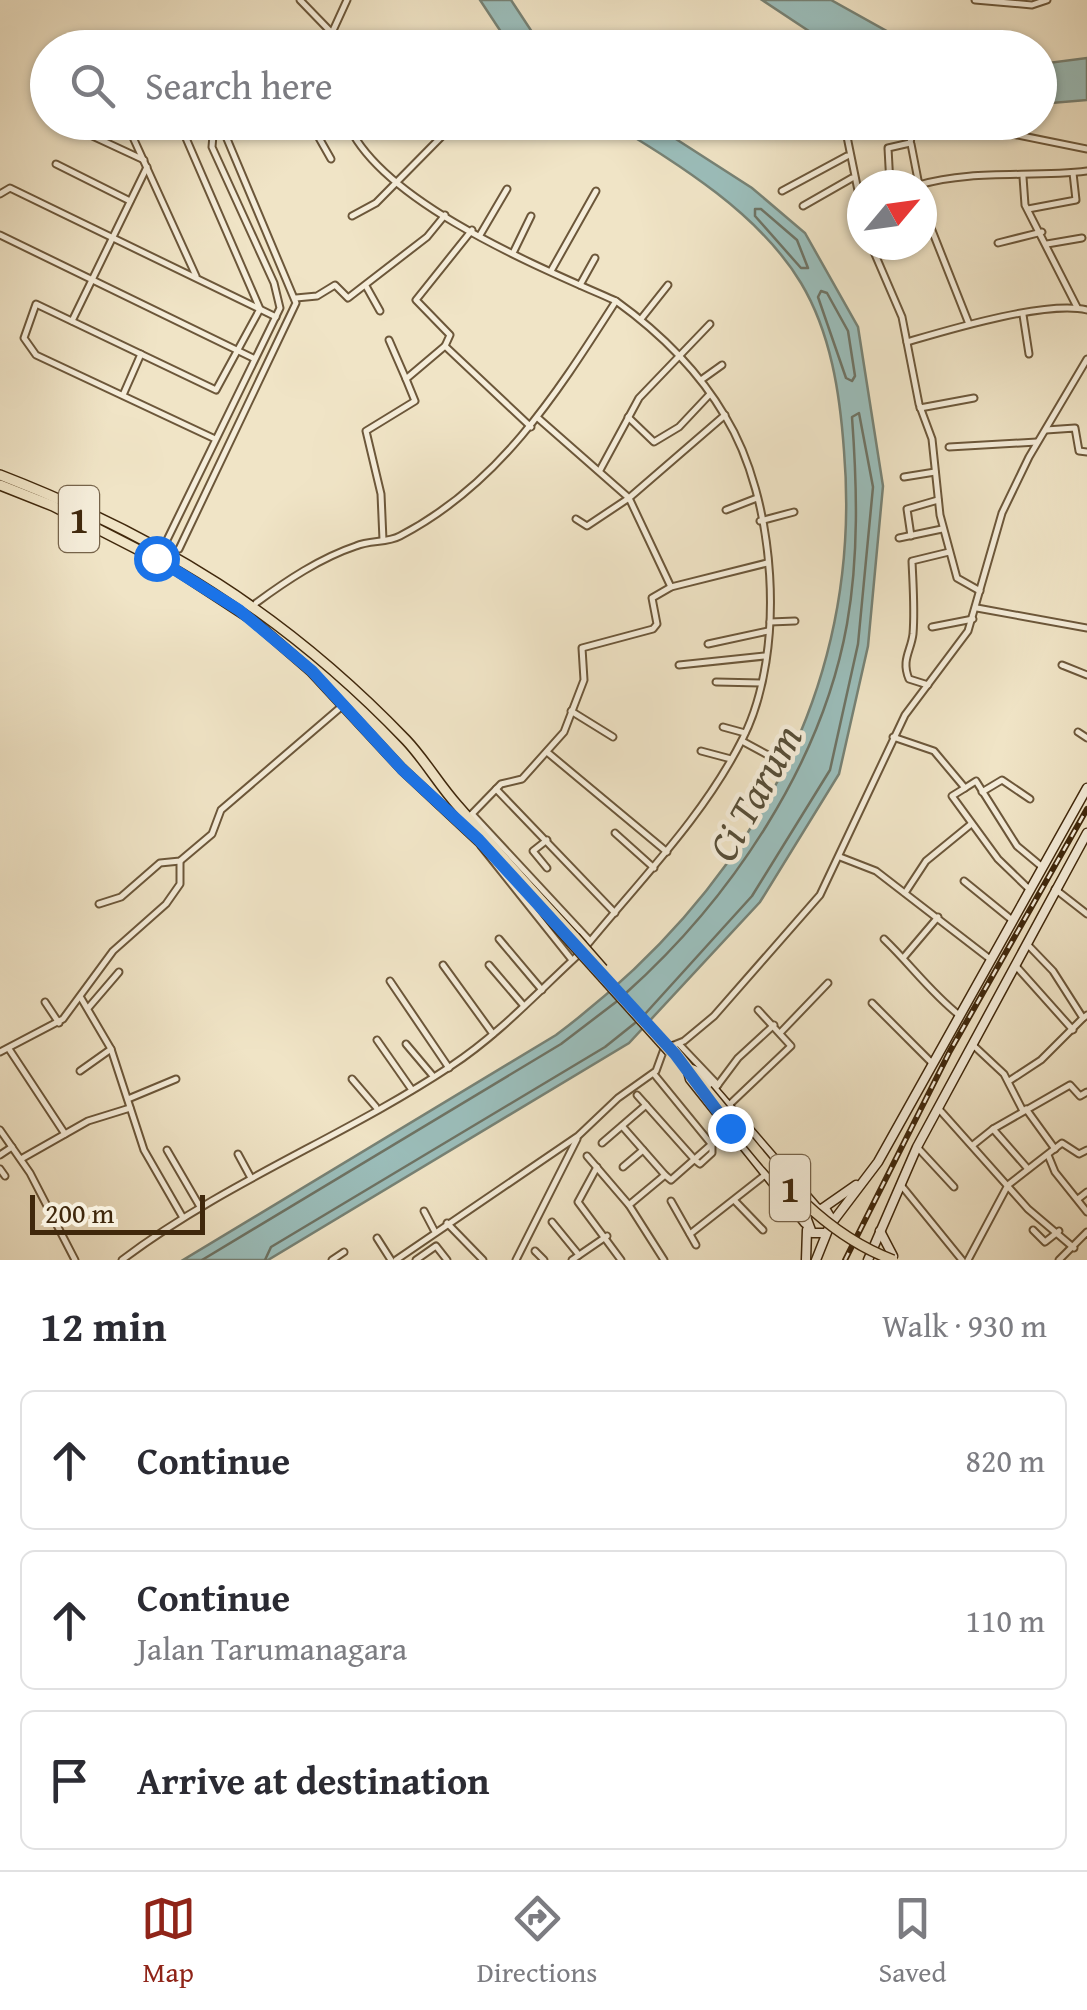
<!DOCTYPE html>
<html lang="en">
<head>
<meta charset="utf-8">
<style>
  :root { --surface:#fff; --page:#f7f7f7; --text:#2b2b33; --muted:#7c7c81; --line:#e1e1e2; --accent:#8f2418 }
  body { margin:0; font-family:"Gentium Book Plus",serif; background:var(--page); color:var(--text) }
  .compass { position:absolute; left:847px; top:170px; width:90px; height:90px; border-radius:50%; background:var(--surface); box-shadow:0 2px 8px #0004; rotate:61deg }
  .scale { position:absolute; left:30px; bottom:25px; width:175px; box-sizing:border-box; padding-left:10px; border:5px solid #40280c; border-top:0; font-size:28px; line-height:35px; white-space:nowrap; color:#40280c; -webkit-text-stroke:8px #f5edda; paint-order:stroke }
  .stop { position:absolute; width:30px; height:30px; margin:-22px; border:8px solid #1a73e8; border-radius:50%; background:#fff }
  .stop.end { background:#1a73e8; border-color:#fff; box-shadow:0 2px 10px #0008 }
  .list { margin:0; padding:0; list-style:none }
  h2 { display:flex; justify-content:space-between; align-items:center; height:130px; margin:0; padding:0 40px; font-size:42px }
  h2 small { font-size:32px; font-weight:400; color:var(--muted) }
  .list li { display:grid; grid-template-columns:65px 1fr auto; gap:30px; align-items:center; box-sizing:border-box; height:140px; margin:0 20px 20px; padding:0 20px; border:2px solid var(--line); border-radius:15px }
  .list b { display:block; font-size:38px; white-space:nowrap }
  .list p { margin:0; font-size:32px; white-space:nowrap; color:var(--muted) }
  .list em { font-size:32px; font-style:normal; color:var(--muted) }
  .icon { flex:none; width:55px; height:55px; fill:none; stroke:currentColor; stroke-width:2; stroke-linecap:round; stroke-linejoin:round }
  .map { position:relative; flex:none; width:1087px; height:1260px; overflow:hidden }
  .search { position:absolute; background:var(--surface); box-shadow:0 2px 8px #0004; left:30px; right:30px; top:30px; height:110px; display:flex; align-items:center; gap:25px; box-sizing:border-box; padding:0 35px; border-radius:55px; color:var(--muted); font-size:38px }
  .sheet { height:610px; background:var(--surface) }
  nav { display:flex; justify-content:space-around; align-items:center; box-sizing:border-box; height:140px; border-top:2px solid var(--line); background:var(--surface); font-size:28px; color:var(--muted) }
  nav a { display:grid; justify-items:center; gap:5px }
  nav .on { color:var(--accent) }
  .map>svg:first-child { display:block }
  .water { fill:#9bbebb; stroke:#778275; stroke-width:2.5 }
  .lines { fill:none; stroke-linecap:round; stroke-linejoin:round }
  .shore { stroke:#6e7364; stroke-width:2.5 }
  .minor-casing { stroke:#6c573a; stroke-width:9 }
  .secondary-casing { stroke:#40280c; stroke-width:11 }
  .primary-casing { stroke:#40280c; stroke-width:12 }
  .minor { stroke:#f5edda; stroke-width:5 }
  .secondary { stroke:#f5edda; stroke-width:8 }
  .primary { stroke:#f0e4c6; stroke-width:9 }
  .rail-casing { stroke:#40280c; stroke-width:6 }
  .rail { stroke:#f5edda; stroke-width:2.5; stroke-dasharray:8; stroke-linecap:butt }
  .primary-bridge-casing { stroke:#40280c; stroke-width:12; stroke-linecap:butt }
  .primary-bridge { stroke:#f0e4c6; stroke-width:9 }
  .route { stroke:#1a73e8; stroke-width:12 }
  .labels { text-anchor:middle; dominant-baseline:central; stroke-width:9; stroke-linejoin:round; paint-order:stroke }
  .shield { fill:#f5edda; stroke:#76634a; stroke-width:2.5 }
  .shield-label { font-size:38px; font-weight:bold; fill:#40280c }
  .water-label { font-size:42px; font-style:italic; fill:#574e38; stroke:#f5edda }
</style>
</head>
<body>
<div class="map">
<svg width="1087" height="1260" viewBox="0 0 1087 1260">
  <rect width="100%" height="100%" fill="#f0e4c6"/>
  <filter id="stains"><feTurbulence type="fractalNoise" baseFrequency=".002" numOctaves="4"/><feColorMatrix values="0 0 0 0 .2 0 0 0 0 .09 0 0 0 0 .02 0 0 0 .5 -.17"/></filter>
  <radialGradient id="worn" r=".72"><stop offset=".6" stop-color="#630" stop-opacity="0"/><stop offset="1" stop-color="#630" stop-opacity=".3"/></radialGradient>
  <g class="water">
    <path d="M480,0H511L534,35L550,47H511Z"/>
    <path d="M762,0H831L894,35L946,47H833Z"/>
    <path d="M1087,58V100L1040,104V64Z"/>
    <path d="M611,123H651L752,188L805,233L858,327L883,486L868,646L839,774L760,902L629,1043L268,1260H183L556,1035C744,894 864,692 844,451C840,394 831,333 801,283C759,213 678,164 611,123Z"/>
  </g>
  <g class="lines">
    <g class="shore">
      <path d="M755,209H761L797,240L808,268H801L755,216Z"/>
      <path d="M821,291L827,293L848,331L855,376L852,381L846,378L818,297Z"/>
      <path d="M626,993C731,899 822,764 847,624C859,556 857,485 852,417L859,413L873,487L858,644L830,770L752,896L645,1014"/>
      <path d="M202,1260L561,1044L616,1002"/>
      <path d="M265,1260L271,1247L605,1047L635,1023"/>
    </g>
    <g class="minor-casing">
      <g id="minor">
        <path d="M300,0L330,31"/>
        <path d="M975,0L1032,5L1047,0"/>
        <path d="M325,48L347,0"/>
        <path d="M126,122L196,276"/>
        <path d="M179,122L260,309L216,390L36,304L24,338L36,355L213,438"/>
        <path d="M310,122L331,159"/>
        <path d="M347,122C380,202 539,267 616,301C659,332 698,370 725,416C776,499 787,650 743,738C704,816 642,878 588,944"/>
        <path d="M844,122L862,210"/>
        <path d="M953,122L1087,149"/>
        <path d="M129,128L142,122"/>
        <path d="M350,131L364,122"/>
        <path d="M88,134L144,160"/>
        <path d="M911,144L919,185"/>
        <path d="M56,164L130,201"/>
        <path d="M1023,177L1025,205L1077,307"/>
        <path d="M890,185L888,148L910,143L914,122"/>
        <path d="M919,185C972,169 1032,178 1087,171"/>
        <path d="M782,191L847,156"/>
        <path d="M0,194L10,188L276,317"/>
        <path d="M803,206L852,178"/>
        <path d="M1028,209L1076,200L1073,173"/>
        <path d="M352,216L376,203L448,130L446,122"/>
        <path d="M931,228L969,324"/>
        <path d="M472,230L416,300L450,335L445,346L531,427"/>
        <path d="M0,235L253,358"/>
        <path d="M480,235L507,189"/>
        <path d="M998,243L1042,232"/>
        <path d="M1047,244L1082,238"/>
        <path d="M871,245L902,317L919,404L932,439L940,515L957,578L980,591"/>
        <path d="M514,251L531,216"/>
        <path d="M551,271L596,191"/>
        <path d="M580,285L595,258"/>
        <path d="M366,286L380,311"/>
        <path d="M296,298L317,296L335,285L348,298L427,237L445,215"/>
        <path d="M1023,315L1029,354"/>
        <path d="M641,319L668,285"/>
        <path d="M72,321L147,167"/>
        <path d="M389,340L406,379"/>
        <path d="M907,342C948,330 1047,300 1087,310"/>
        <path d="M701,380L722,365"/>
        <path d="M123,395L141,354"/>
        <path d="M920,408L974,398"/>
        <path d="M628,417L654,442L679,427L710,394"/>
        <path d="M538,418L629,498L671,587"/>
        <path d="M1046,430L1075,428L1079,451L1087,452"/>
        <path d="M949,447L1037,442"/>
        <path d="M600,470L639,398L710,324"/>
        <path d="M904,477L935,472"/>
        <path d="M726,510L757,498"/>
        <path d="M576,519L587,526L629,498L725,415"/>
        <path d="M760,521L794,512"/>
        <path d="M911,536L907,509L938,500"/>
        <path d="M899,538L942,529"/>
        <path d="M383,540L381,494L366,431L415,401L406,379L445,346"/>
        <path d="M166,542L280,308L274,283L212,147L213,135L228,122"/>
        <path d="M179,549L296,303L222,127"/>
        <path d="M256,603C286,581 320,558 356,546C370,540 387,543 400,536C500,484 557,393 616,301"/>
        <path d="M977,608L1087,628"/>
        <path d="M770,622L795,621"/>
        <path d="M932,627L973,619"/>
        <path d="M708,644L768,631"/>
        <path d="M679,665L765,656"/>
        <path d="M1062,665L1087,675"/>
        <path d="M716,682L761,683"/>
        <path d="M928,685L909,679C901,660 911,651 913,634C915,610 913,585 912,561L949,552"/>
        <path d="M571,711L613,737"/>
        <path d="M723,727L745,733"/>
        <path d="M1078,732L1087,738"/>
        <path d="M893,737L934,751L965,788L976,781L1017,846L1041,866"/>
        <path d="M742,741L766,754"/>
        <path d="M701,751L731,759"/>
        <path d="M547,752L667,852"/>
        <path d="M965,788L952,796L998,859L1029,889"/>
        <path d="M496,789L615,913"/>
        <path d="M982,792L1002,780L1030,799"/>
        <path d="M472,814L590,941"/>
        <path d="M468,818L501,784L522,779L564,732L584,680L582,648L653,629L657,624L652,598L671,587L767,563"/>
        <path d="M615,833L654,868"/>
        <path d="M547,840L533,851L547,868"/>
        <path d="M481,846L572,960"/>
        <path d="M840,857L876,871L990,959"/>
        <path d="M964,881L1012,920"/>
        <path d="M1055,889L1087,914"/>
        <path d="M905,893L926,861L970,825"/>
        <path d="M99,904L121,897L160,863L180,861L212,834L221,810L341,707"/>
        <path d="M499,939L542,990"/>
        <path d="M884,939C911,965 930,992 959,1015"/>
        <path d="M1028,945L1053,971L1083,1018L1087,1015"/>
        <path d="M904,957L938,917"/>
        <path d="M443,965L493,1034"/>
        <path d="M489,965L524,1006"/>
        <path d="M1015,965L1073,1030"/>
        <path d="M390,981L449,1068"/>
        <path d="M81,998L111,1049L144,1150L182,1216"/>
        <path d="M45,1002L59,1023"/>
        <path d="M872,1003L932,1063"/>
        <path d="M89,1007L119,972"/>
        <path d="M781,1032L828,983"/>
        <path d="M377,1040L412,1090"/>
        <path d="M406,1044L433,1076"/>
        <path d="M679,1044L718,1085"/>
        <path d="M973,1045L1004,1074L1023,1111"/>
        <path d="M9,1049L65,1134"/>
        <path d="M0,1052L63,1019L113,951L166,904L180,884V861"/>
        <path d="M80,1071L111,1049"/>
        <path d="M654,1074L712,1145"/>
        <path d="M352,1079L376,1107"/>
        <path d="M1009,1081L1041,1060L1083,1018"/>
        <path d="M714,1090L738,1058L774,1025"/>
        <path d="M637,1095L695,1160"/>
        <path d="M128,1099L176,1079"/>
        <path d="M728,1106L791,1046L758,1010"/>
        <path d="M938,1108L1028,1209L1074,1248"/>
        <path d="M1026,1109L1055,1149"/>
        <path d="M622,1126L665,1175"/>
        <path d="M993,1129L1070,1085L1080,1096L1087,1092"/>
        <path d="M0,1130L30,1173L75,1260"/>
        <path d="M602,1143L646,1105"/>
        <path d="M973,1145L993,1129L1028,1169"/>
        <path d="M917,1147L954,1187"/>
        <path d="M167,1150L199,1205"/>
        <path d="M238,1154L251,1178"/>
        <path d="M0,1155L12,1147"/>
        <path d="M1048,1155L1055,1172L1087,1212"/>
        <path d="M587,1156L629,1205L664,1260"/>
        <path d="M21,1159L88,1121L130,1108"/>
        <path d="M695,1160L700,1164L712,1153V1145"/>
        <path d="M597,1167L578,1202L621,1260"/>
        <path d="M623,1167L643,1150"/>
        <path d="M0,1169L5,1176"/>
        <path d="M901,1185L962,1260"/>
        <path d="M1078,1199L1087,1192"/>
        <path d="M671,1201L696,1245"/>
        <path d="M735,1201L763,1230"/>
        <path d="M629,1205L665,1175L671,1180L730,1128"/>
        <path d="M424,1211L434,1230"/>
        <path d="M552,1222L579,1255"/>
        <path d="M447,1223L483,1260"/>
        <path d="M1033,1230L1045,1242L1059,1231"/>
        <path d="M690,1234L765,1175"/>
        <path d="M377,1238L391,1260"/>
        <path d="M535,1251L544,1260"/>
        <path d="M122,1260C225,1182 344,1137 451,1066C497,1036 536,994 577,956"/>
        <path d="M332,1260L344,1252"/>
        <path d="M396,1260L578,1136L618,1098L656,1071L664,1049L684,1041L714,1016L820,895L905,715L968,631L1002,513L1029,457L1087,359"/>
        <path d="M416,1260L436,1246L447,1260"/>
        <path d="M516,1260L577,1139"/>
        <path d="M572,1260L607,1236"/>
        <path d="M968,1260L1008,1185L1062,1143L1079,1154L1087,1150"/>
        <path d="M1059,1260L1087,1232"/>
      </g>
    </g>
    <g class="secondary-casing">
      <g id="secondary">
        <path d="M687,1068L690,1079L805,1223"/>
        <path d="M689,1068L699,1072L817,1208"/>
        <path d="M823,1208L856,1185"/>
        <path d="M831,1224L878,1162L1087,788"/>
        <path d="M880,1231L893,1256"/>
        <path d="M806,1260L807,1230"/>
        <path d="M816,1260L832,1220L826,1210L814,1208L806,1217L812,1233H824"/>
        <path d="M868,1260L917,1147L1087,833"/>
      </g>
    </g>
    <g class="primary-casing">
      <g id="primary">
        <path d="M0,475C160,537 286,615 406,740C425,760 439,785 458,806C496,850 535,894 575,937"/>
        <path d="M0,485L53,506L170,566L251,619L311,671L402,769L479,841L570,941"/>
        <path d="M672,1047L707,1090"/>
      </g>
    </g>
    <use href="#minor" class="minor"/>
    <use href="#secondary" class="secondary"/>
    <use href="#primary" class="primary"/>
    <g class="rail-casing">
      <path id="rail" d="M845,1260L950,1051L1087,809"/>
    </g>
    <use href="#rail" class="rail"/>
    <g class="primary-bridge-casing">
      <g id="primary-bridge">
        <path d="M575,937L603,969"/>
        <path d="M570,941L669,1051"/>
        <path d="M707,1090C762,1155 810,1229 893,1260"/>
      </g>
    </g>
    <use href="#primary-bridge" class="primary-bridge"/>
  </g>
  <g class="lines">
    <path class="route" d="M156,558L239,610L312,671L402,769L479,840L675,1054L730,1128"/>
  </g>
  <g class="labels">
    <g class="shield">
      <rect x="59" y="486" width="40" height="66" rx="8"/>
      <rect x="770" y="1155" width="40" height="66" rx="8"/>
    </g>
    <g class="shield-label">
      <text x="79" y="519">1</text>
      <text x="790" y="1188">1</text>
    </g>
    <g class="water-label">
      <text transform="translate(754 792) rotate(-61)">Ci Tarum</text>
    </g>
  </g>
  <rect width="100%" height="100%" filter="url(#stains)"/>
  <rect width="100%" height="100%" fill="url(#worn)"/>
</svg>
<svg class="compass" viewBox="-18 -18 36 36"><path d="M0-13l5 13h-10z" fill="#e53935"/><path d="M0 13l5-13h-10z" fill="#7c7c81"/></svg>
<div class="scale">200 m</div>
<div class="stop" style="left:156px;top:558px"></div>
<div class="stop end" style="left:730px;top:1128px"></div>
<div class="search"><svg class="icon" aria-label="search" viewBox="0 0 24 24"><circle cx="10" cy="10" r="6"/><path d="M15 15l6 6"/></svg>Search here</div>
</div>
<section class="sheet">
<h2>12 min<small>Walk · 930 m</small></h2>
<ul class="list">
<li><svg class="icon" aria-label="ahead" viewBox="0 0 24 24"><path d="M12 20V5M6 11l6-6 6 6"/></svg><div><b>Continue</b></div><em>820 m</em></li>
<li><svg class="icon" aria-label="ahead" viewBox="0 0 24 24"><path d="M12 20V5M6 11l6-6 6 6"/></svg><div><b>Continue</b><p>Jalan Tarumanagara</p></div><em>110 m</em></li>
<li><svg class="icon" aria-label="arrive" viewBox="0 0 24 24"><path d="M6 21V4h12l-3 4 3 4H6"/></svg><div><b>Arrive at destination</b></div></li>
</ul>
</section>
<nav>
<a class="on"><svg class="icon" aria-label="map" viewBox="0 0 24 24"><path d="M3 6l6-2 6 2 6-2v14l-6 2-6-2-6 2zM9 4v14M15 6v14"/></svg>Map</a>
<a><svg class="icon" aria-label="directions" viewBox="0 0 24 24"><path d="M12 3l9 9-9 9-9-9zM9 14v-3h6M13 9l2 2-2 2"/></svg>Directions</a>
<a><svg class="icon" aria-label="saved" viewBox="0 0 24 24"><path d="M7 4h10v16l-5-4-5 4z"/></svg>Saved</a>
</nav>
</body>
</html>
